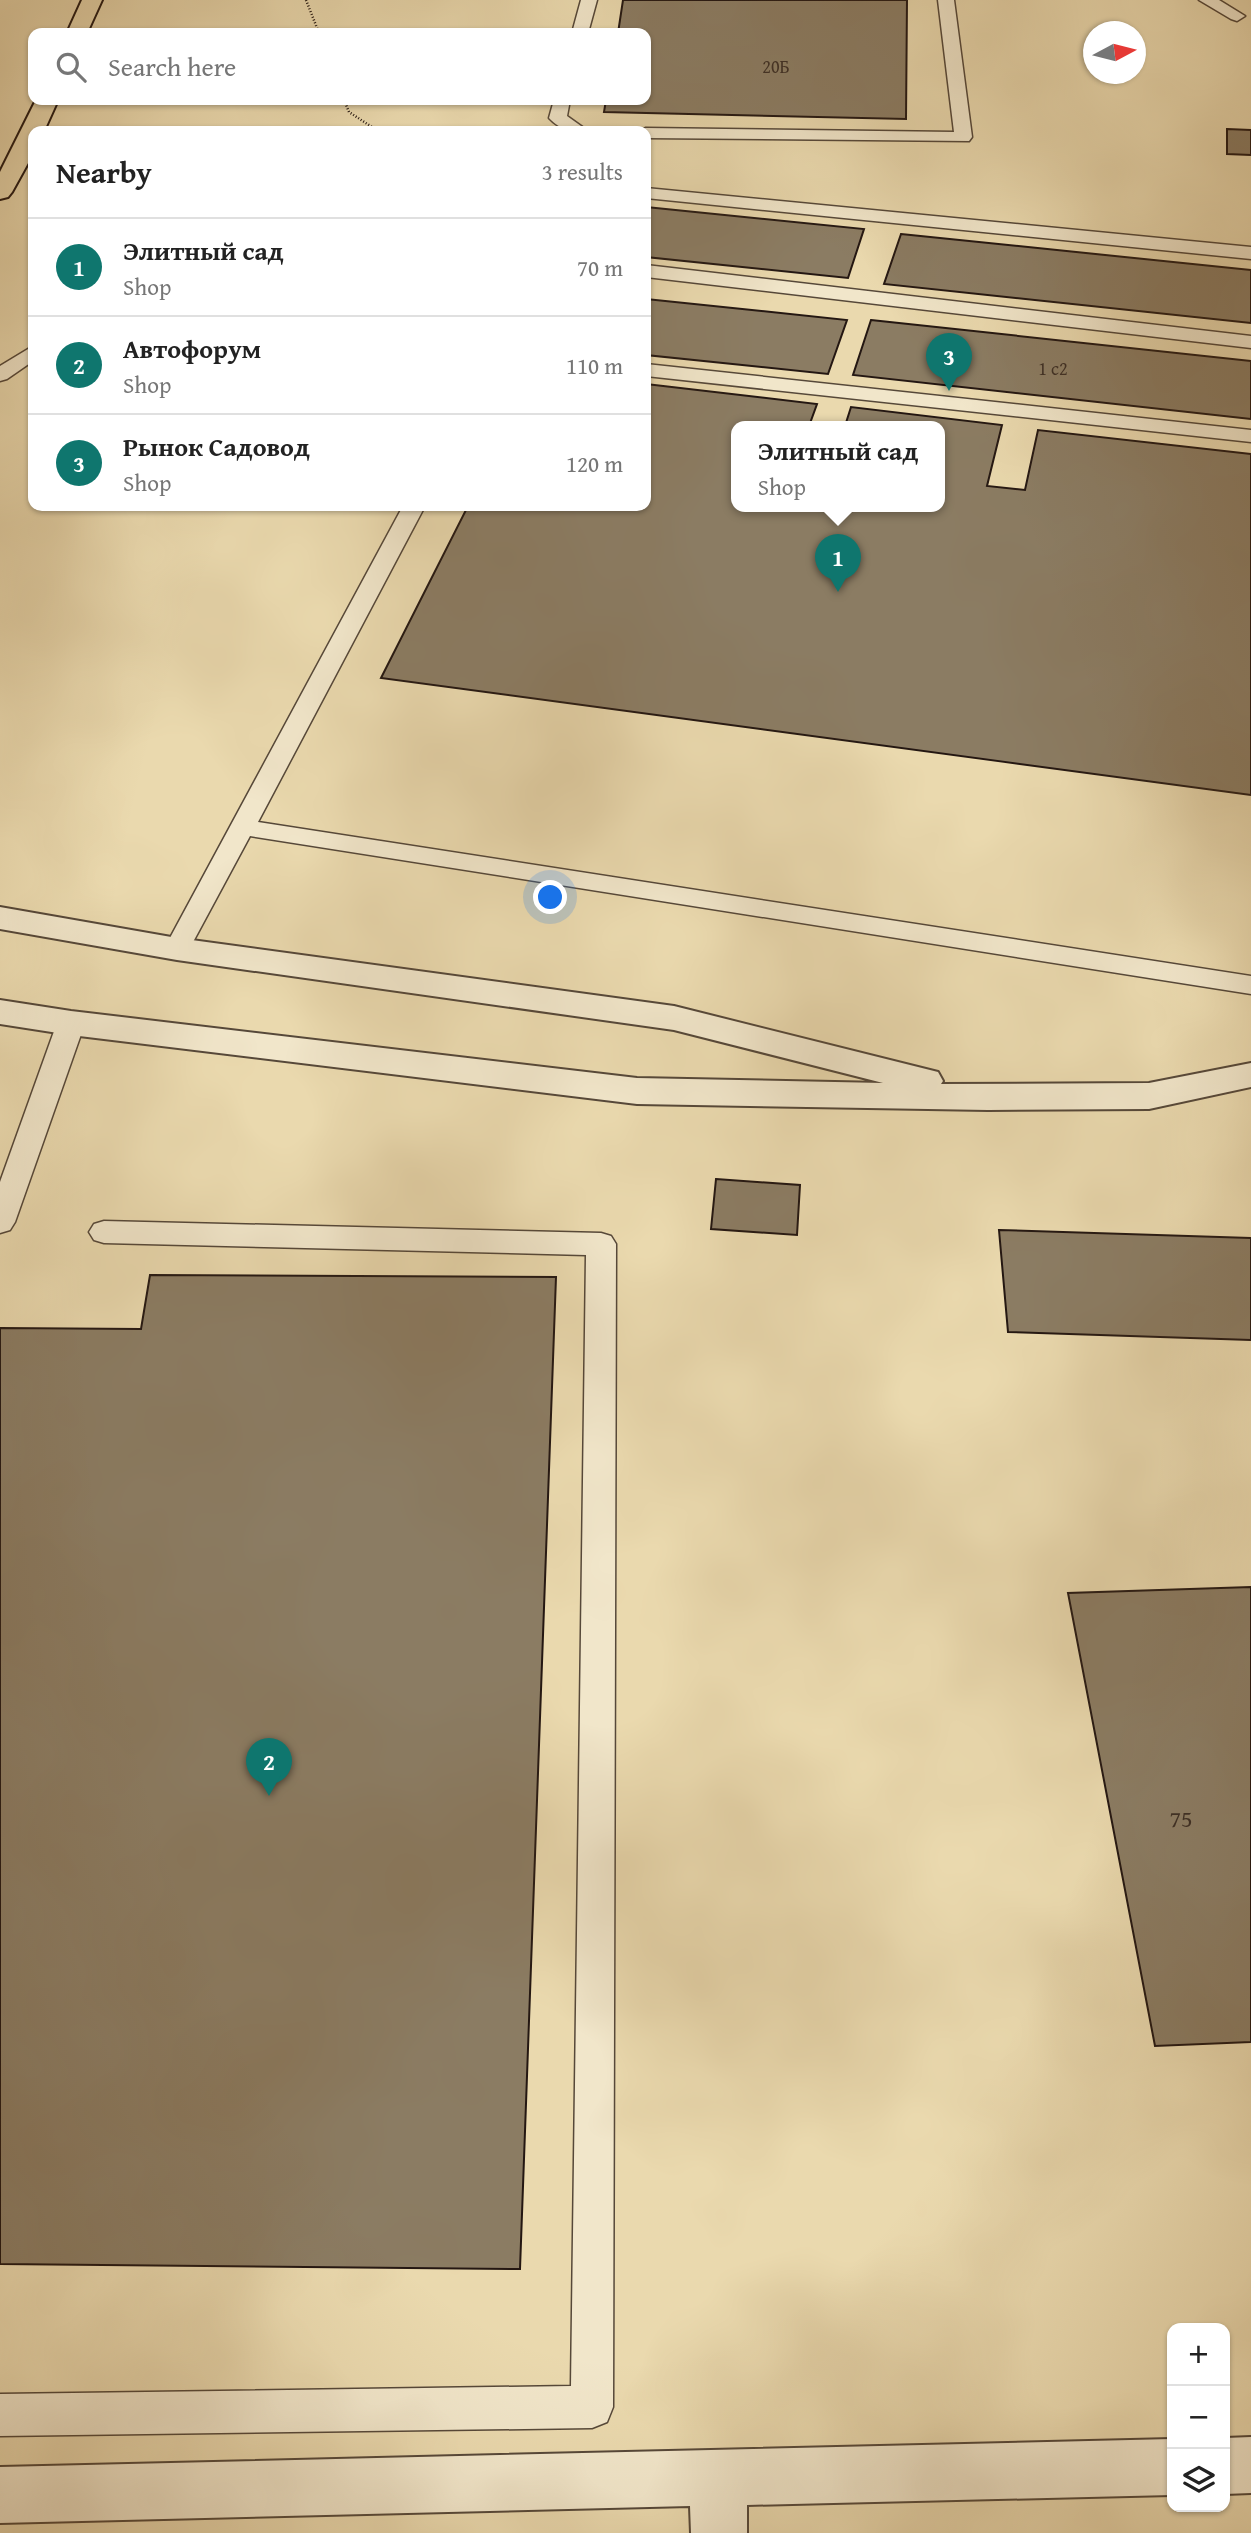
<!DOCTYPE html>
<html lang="en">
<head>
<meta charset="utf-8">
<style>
  :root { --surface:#fff; --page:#f6f6f6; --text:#222; --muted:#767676; --line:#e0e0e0; --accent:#0f766e }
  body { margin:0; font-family:"Gentium Book Plus",serif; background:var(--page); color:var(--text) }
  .controls { position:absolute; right:21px; bottom:21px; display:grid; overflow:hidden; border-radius:14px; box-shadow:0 2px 5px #0004 }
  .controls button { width:63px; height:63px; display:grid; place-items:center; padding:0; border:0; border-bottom:2px solid var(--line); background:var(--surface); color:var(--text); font:35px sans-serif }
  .compass { position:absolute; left:1083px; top:21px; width:63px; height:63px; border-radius:50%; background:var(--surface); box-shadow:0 2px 5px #0004; rotate:83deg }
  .you { position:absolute; left:551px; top:898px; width:24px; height:24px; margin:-18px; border:5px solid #fff; border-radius:50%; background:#1a73e8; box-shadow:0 0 0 10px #1a73e833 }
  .badge { display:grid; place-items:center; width:46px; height:46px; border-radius:50%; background:var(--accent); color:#fff; font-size:23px; font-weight:700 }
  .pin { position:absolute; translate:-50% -58px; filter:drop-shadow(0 2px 4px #0008) }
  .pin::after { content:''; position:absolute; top:37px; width:24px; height:21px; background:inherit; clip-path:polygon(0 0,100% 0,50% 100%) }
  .popup { position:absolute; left:731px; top:421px; width:214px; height:91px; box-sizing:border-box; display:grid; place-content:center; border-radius:14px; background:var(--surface); filter:drop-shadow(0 2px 5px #0005); font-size:23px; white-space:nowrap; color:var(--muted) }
  .popup b { font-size:26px; color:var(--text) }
  .popup::after { content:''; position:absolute; left:50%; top:100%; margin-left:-14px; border:14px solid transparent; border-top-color:var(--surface) }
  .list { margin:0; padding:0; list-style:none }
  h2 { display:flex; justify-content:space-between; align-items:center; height:91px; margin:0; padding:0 28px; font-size:30px }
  h2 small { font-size:23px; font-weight:400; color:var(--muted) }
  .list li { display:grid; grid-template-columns:46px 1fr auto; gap:21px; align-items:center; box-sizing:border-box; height:98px; padding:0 28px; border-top:2px solid var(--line) }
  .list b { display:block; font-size:26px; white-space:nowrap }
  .list p { margin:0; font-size:23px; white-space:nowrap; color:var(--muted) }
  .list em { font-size:23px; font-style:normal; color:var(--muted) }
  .icon { flex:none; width:38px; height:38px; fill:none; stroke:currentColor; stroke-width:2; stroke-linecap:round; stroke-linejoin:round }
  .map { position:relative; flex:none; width:1251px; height:2533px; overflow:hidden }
  .search { position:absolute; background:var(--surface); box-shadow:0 2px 5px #0004; left:28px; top:28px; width:623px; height:77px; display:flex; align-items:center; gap:18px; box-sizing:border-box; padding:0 24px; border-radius:14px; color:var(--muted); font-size:26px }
  .panel { position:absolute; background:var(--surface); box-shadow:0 2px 5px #0004; left:28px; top:126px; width:623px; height:385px; border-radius:14px }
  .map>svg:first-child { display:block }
  .building { fill:#8b7c63; stroke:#241712; stroke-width:2 }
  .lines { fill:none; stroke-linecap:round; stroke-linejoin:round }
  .lane-casing { stroke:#564839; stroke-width:3 }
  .street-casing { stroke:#564839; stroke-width:4 }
  .highway-casing { stroke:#241712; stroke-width:4 }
  .path { stroke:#241712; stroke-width:2.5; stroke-dasharray:1 2; stroke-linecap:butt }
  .lane { fill:#f1e6ca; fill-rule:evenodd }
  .street { fill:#f1e6ca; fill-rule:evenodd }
  .highway { fill:#ead9ae; fill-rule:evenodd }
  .labels { text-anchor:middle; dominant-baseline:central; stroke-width:6; stroke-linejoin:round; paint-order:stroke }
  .far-number-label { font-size:18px; fill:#3e3026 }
  .near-number-label { font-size:24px; fill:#3e3026 }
</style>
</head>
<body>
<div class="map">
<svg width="1251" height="2533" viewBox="0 0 1251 2533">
  <rect width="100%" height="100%" fill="#ead9ae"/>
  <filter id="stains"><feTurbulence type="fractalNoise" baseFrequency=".00286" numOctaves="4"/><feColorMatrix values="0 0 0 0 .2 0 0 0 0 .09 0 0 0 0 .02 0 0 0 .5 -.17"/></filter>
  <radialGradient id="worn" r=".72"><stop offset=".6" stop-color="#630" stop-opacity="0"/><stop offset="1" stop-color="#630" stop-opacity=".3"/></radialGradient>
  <g class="building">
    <path d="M623,0H907L906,119L604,112L606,100H646V33H618Z"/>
    <path d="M1227,129L1251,130V155L1227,154Z"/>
    <path d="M646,207L864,229L848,278L646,257Z"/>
    <path d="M901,234L1251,270V323L884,284Z"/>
    <path d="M646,299L847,320L828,374L646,355Z"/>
    <path d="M871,320L1251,361V419L853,375Z"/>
    <path d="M646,384L817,404L809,426H736V506H940V426H845L851,407L1002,425L987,486L1025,490L1038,430L1251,454V795L381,678L468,506H646Z"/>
    <path d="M716,1179L800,1185L797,1235L711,1229Z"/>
    <path d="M999,1230L1251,1238V1340L1008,1332Z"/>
    <path d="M150,1275L556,1277L520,2269L0,2264V1328L141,1329Z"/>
    <path d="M1251,1587V2042L1155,2046L1068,1593Z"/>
  </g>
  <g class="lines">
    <g class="lane-casing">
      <g id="lane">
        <path d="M581,0H597L588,33H572Z"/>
        <path d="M938,0H954L972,137L969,141L646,138V131H639L646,128L954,132Z"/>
        <path d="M1199,0H1219L1245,16L1237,21L1231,19Z"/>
        <path d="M554,100H570L567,116L588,131C572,131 561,131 549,118Z"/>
        <path d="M646,188L1251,247V259L646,198Z"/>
        <path d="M646,265L1251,336V348L646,277Z"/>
        <path d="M33,346V361L7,379L0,381V366Z"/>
        <path d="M646,364L1251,430V442L646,376Z"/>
        <path d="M403,506H425L258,822L1251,976V994L250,836L186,955L177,958L168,955L164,949Z"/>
        <path d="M71,1014L81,1017L85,1023L15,1222L10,1230L0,1233V1182L57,1023L61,1017Z"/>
        <path d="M104,1221L601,1233L611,1236L616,1244L613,2407L607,2422L592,2428L0,2436V2394L571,2386L586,1255L104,1243L94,1240L89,1232L94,1224Z"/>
      </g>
    </g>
    <g class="street-casing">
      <g id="street">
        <path d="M0,907L177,938L674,1006L938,1072L943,1081L941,1084L1149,1083L1251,1063V1087L1149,1109L988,1110L637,1104L71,1035L0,1024V1000L71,1011L637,1078L883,1083L674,1030L177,960L0,929Z"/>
        <path d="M1251,2437V2493L1225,2494V2438Z"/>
        <path d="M1172,2439V2495L747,2505V2533H691L690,2506L0,2523V2467Z"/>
      </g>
    </g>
    <g class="highway-casing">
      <g id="highway">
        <path d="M82,0H102L87,33H67Z"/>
        <path d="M36,100H58L44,131H33V154L12,192L8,197L0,199V172Z"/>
      </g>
    </g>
    <g class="path">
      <path d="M306,0L319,33"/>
      <path d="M344,100L349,112L378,131"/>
    </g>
    <use href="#lane" class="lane"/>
    <use href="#street" class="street"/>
    <use href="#highway" class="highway"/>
  </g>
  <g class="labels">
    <g class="far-number-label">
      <text x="776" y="66">20Б</text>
      <text x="1053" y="368">1 с2</text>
    </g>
    <g class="near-number-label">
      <text x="1181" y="1818">75</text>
    </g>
  </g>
  <rect width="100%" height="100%" filter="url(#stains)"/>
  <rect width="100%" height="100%" fill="url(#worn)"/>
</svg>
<div class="controls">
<button>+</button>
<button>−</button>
<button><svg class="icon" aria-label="layers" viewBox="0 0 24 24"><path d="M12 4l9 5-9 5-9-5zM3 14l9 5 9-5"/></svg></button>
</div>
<svg class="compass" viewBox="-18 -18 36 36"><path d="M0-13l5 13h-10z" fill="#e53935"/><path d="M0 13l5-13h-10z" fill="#767676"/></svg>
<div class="you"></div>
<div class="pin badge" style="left:838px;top:592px">1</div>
<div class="popup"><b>Элитный сад</b>Shop</div>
<div class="pin badge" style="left:269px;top:1796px">2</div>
<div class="pin badge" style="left:949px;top:391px">3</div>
<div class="search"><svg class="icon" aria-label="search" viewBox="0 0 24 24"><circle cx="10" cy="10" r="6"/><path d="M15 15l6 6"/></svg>Search here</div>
<section class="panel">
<h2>Nearby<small>3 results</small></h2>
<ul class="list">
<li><span class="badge">1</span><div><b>Элитный сад</b><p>Shop</p></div><em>70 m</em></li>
<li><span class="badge">2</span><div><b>Автофорум</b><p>Shop</p></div><em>110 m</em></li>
<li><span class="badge">3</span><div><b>Рынок Садовод</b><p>Shop</p></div><em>120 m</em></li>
</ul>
</section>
</div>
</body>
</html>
